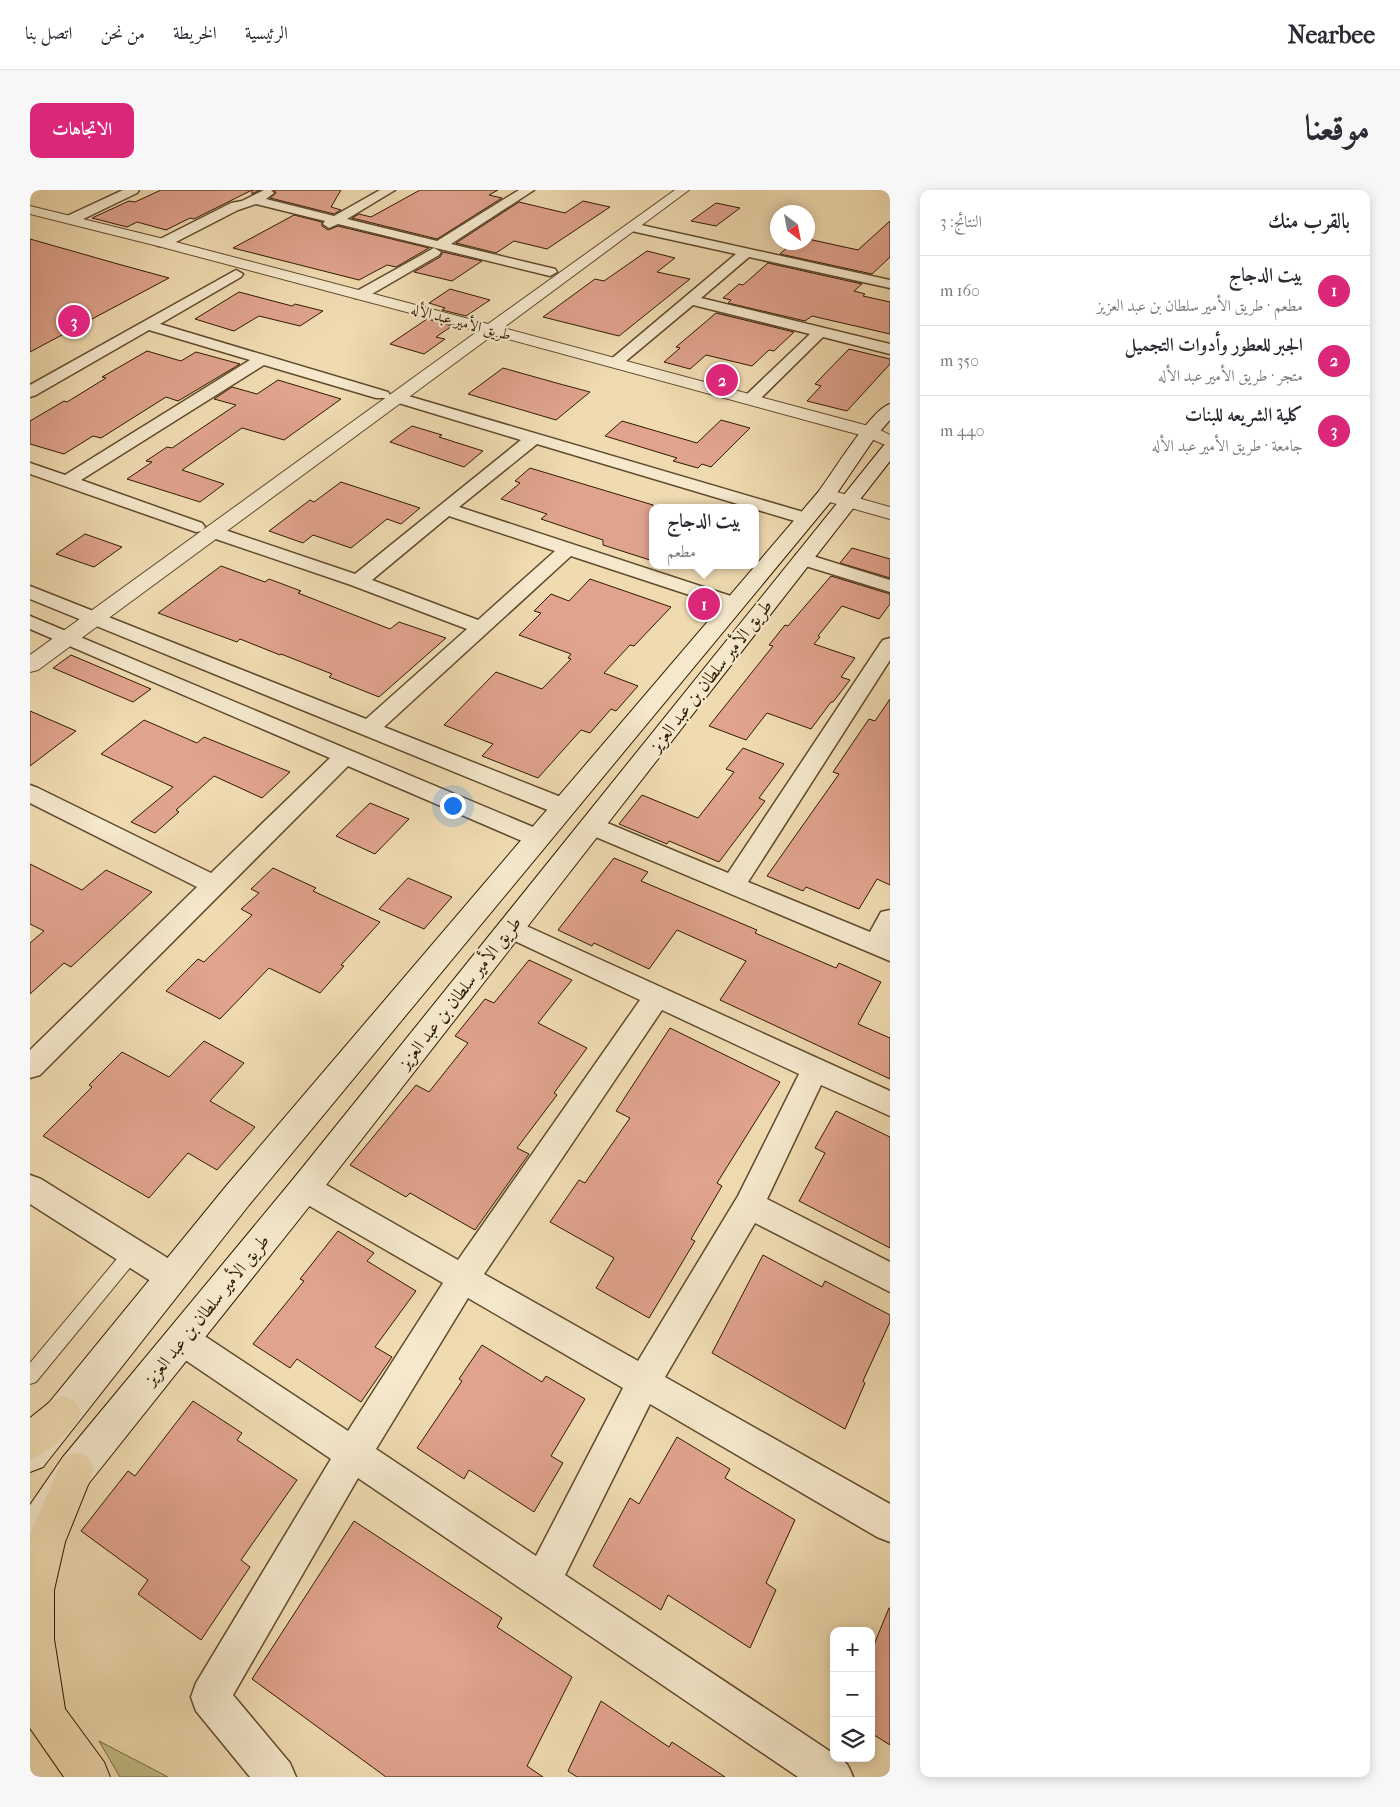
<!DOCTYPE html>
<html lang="ar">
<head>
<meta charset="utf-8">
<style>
  :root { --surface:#fff; --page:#f7f7f7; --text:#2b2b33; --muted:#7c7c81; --line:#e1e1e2; --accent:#db2777 }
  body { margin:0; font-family:"IM FELL French Canon",Amiri,serif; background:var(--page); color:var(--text); direction:rtl }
  .controls { position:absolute; right:15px; bottom:15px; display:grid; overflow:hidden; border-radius:10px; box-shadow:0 2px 12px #0003 }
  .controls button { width:45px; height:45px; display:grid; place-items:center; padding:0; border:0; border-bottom:1px solid var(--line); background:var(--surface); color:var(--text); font:25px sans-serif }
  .compass { position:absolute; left:740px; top:15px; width:45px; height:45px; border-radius:50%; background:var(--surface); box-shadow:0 2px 12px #0003; rotate:148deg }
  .you { position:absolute; left:422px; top:615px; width:18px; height:18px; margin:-12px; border:4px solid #fff; border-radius:50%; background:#1a73e8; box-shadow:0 0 0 8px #1a73e833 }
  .badge { display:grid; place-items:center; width:32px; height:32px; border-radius:50%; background:var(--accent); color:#fff; font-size:16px; font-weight:700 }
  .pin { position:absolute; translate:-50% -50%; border:2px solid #fff; box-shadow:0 1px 5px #0006 }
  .popup { position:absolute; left:619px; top:314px; width:110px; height:65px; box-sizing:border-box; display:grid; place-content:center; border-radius:10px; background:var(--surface); filter:drop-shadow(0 1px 4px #0005); font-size:16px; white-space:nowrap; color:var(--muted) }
  .popup b { font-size:19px; color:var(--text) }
  .popup::after { content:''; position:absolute; left:50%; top:100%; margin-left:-10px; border:10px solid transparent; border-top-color:var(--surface) }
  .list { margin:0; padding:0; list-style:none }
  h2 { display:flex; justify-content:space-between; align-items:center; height:65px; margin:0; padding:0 20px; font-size:21px }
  h2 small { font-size:16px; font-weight:400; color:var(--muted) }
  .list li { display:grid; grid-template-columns:32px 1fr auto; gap:15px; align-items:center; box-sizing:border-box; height:70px; padding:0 20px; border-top:1px solid var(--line) }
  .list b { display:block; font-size:19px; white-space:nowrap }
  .list p { margin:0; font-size:16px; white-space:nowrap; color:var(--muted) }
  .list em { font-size:16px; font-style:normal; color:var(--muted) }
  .icon { flex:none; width:28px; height:28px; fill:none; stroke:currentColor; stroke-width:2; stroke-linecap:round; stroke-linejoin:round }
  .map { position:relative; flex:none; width:860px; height:1587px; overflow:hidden; direction:ltr; border-radius:10px }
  header { display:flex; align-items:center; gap:30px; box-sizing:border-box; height:70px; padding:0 25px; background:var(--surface); border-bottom:1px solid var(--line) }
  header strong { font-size:24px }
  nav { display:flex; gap:28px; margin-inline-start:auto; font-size:18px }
  .intro { display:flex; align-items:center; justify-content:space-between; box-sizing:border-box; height:120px; padding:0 30px }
  h1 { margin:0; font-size:35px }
  .button { padding:12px 22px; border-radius:10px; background:var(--accent); color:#fff; font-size:18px; font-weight:700 }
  main { display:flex; gap:30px; padding:0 30px }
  aside { flex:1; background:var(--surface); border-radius:10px; box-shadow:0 2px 12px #0003 }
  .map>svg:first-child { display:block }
  .green { fill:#c1be87; stroke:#786c44 }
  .building { fill:#e0a38d; stroke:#301a00 }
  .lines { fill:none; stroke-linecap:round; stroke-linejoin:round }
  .service-casing { stroke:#604a2c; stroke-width:2 }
  .minor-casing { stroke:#604a2c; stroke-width:3 }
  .tertiary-casing { stroke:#604a2c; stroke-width:2 }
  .secondary-casing { stroke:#301a00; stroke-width:2 }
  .primary-casing { stroke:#301a00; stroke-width:2 }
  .service { fill:#f5e8cc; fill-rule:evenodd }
  .minor { fill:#f5e8cc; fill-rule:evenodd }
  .tertiary { fill:#f5e8cc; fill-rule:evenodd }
  .secondary { fill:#f5e8cc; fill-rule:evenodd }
  .primary { fill:#f0dbb1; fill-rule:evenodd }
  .labels { text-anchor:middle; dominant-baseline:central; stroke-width:4.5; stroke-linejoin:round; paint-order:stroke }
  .far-street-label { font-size:15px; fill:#301a00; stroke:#f5e8cc }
  .street-label { font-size:18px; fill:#301a00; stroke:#f5e8cc }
</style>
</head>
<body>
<header>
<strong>Nearbee</strong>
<nav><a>الرئيسية</a><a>الخريطة</a><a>من نحن</a><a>اتصل بنا</a></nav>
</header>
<div class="intro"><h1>موقعنا</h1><a class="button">الاتجاهات</a></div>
<main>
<aside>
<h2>بالقرب منك<small>النتائج: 3</small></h2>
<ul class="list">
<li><span class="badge">1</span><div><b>بيت الدجاج</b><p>مطعم · طريق الأمير سلطان بن عبد العزيز</p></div><em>160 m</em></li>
<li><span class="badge">2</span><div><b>الجبر للعطور وأدوات التجميل</b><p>متجر · طريق الأمير عبد الأله</p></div><em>350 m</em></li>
<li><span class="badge">3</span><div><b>كلية الشريعه للبنات</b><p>جامعة · طريق الأمير عبد الأله</p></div><em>440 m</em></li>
</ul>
</aside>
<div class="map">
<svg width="860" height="1587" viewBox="0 0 860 1587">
  <rect width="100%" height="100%" fill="#f0dbb1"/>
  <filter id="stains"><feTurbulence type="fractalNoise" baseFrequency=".004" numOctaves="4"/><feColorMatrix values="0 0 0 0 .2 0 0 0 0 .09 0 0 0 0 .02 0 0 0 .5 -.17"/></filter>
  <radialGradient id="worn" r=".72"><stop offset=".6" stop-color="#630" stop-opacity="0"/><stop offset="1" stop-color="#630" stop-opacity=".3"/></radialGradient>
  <path class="green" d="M69,1551L138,1587H90Z"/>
  <g class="building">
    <path d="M131,0H230L222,4V0L164,29L160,28L136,40L107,32L97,37L62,28L99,11L105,12Z"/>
    <path d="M244,0H311L301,17L311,20L304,24L240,8L246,3Z"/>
    <path d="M390,0H468L459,5L472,8L407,49L322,28L329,24L341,27Z"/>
    <path d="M553,11L580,17L517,59L484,51L466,63L426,53L489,12L535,23Z"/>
    <path d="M686,13L710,18L686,36L661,31Z"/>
    <path d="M264,25L292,32V36L298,40L308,36L399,58L366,77L357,75L329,90L203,58Z"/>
    <path d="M860,31V67L842,84L750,64L763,52H778V49L828,60Z"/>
    <path d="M0,49L88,74L139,88L0,162Z"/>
    <path d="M617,61L645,68L627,82L660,89L589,146L513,127L565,89L574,91Z"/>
    <path d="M413,62L452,71L422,91L384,82L410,67Z"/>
    <path d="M738,73L832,94L824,101L835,104L833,106L860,112V144L782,126L775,131L698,113L701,110L693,108L709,94L713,95Z"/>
    <path d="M420,99L460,110L436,126L412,120L415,118L399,113Z"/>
    <path d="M209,102L262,116L265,114L293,121L270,136L229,126L204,141L165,129Z"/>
    <path d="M686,123L764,142L744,161L739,160L722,176L676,165L660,179L634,172L650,158L646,157Z"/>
    <path d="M397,129L422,136L406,147L415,149L394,164L360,154Z"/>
    <path d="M819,159L860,169V174L817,221L777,211L791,196L785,194Z"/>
    <path d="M117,161L151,171L166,162L210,174L148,211L136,207L71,248L63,246L34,264L0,254V231L34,211L37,212L76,188L72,187Z"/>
    <path d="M473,178L530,194L560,202L526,230L438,204Z"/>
    <path d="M248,190L311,209L254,250L212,238L152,280L194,294L170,312L97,289L122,272L116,271L137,257L142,258L206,215L184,209L202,197L227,204Z"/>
    <path d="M691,230L720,238L681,277L672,274L668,278L643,271L647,268L575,246L592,231L667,253Z"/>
    <path d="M382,236L412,245L409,247L453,261L434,277L360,252Z"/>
    <path d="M500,278L623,315V371L573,355V350L511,329L517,324L471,309L490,293L485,291Z"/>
    <path d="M311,292L390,318L371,334L357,329L321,358L283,345L273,353L239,341L280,310L284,312Z"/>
    <path d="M55,344L92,357L64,377L26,364Z"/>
    <path d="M822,358L860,369V388L810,373Z"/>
    <path d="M191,376L235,392L239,389L271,401L268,403L360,439L369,432L416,448L349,507L299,487L302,484L251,464L250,465L210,449L207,452L128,423Z"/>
    <path d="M801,386L860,404V414L849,429L812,416L788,446L790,447L784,454L825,468L811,487L820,490L803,512H801L781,539L737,523L716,550L679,536L743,456L739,455L755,435L758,436Z"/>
    <path d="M560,389L641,417L604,456L600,455L574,483L608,496L586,521L581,519L560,543L551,540L508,588L452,566L463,554L414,535L466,482L512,499L541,469L538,468L541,464L489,445L511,423L504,421L521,404L539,411Z"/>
    <path d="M41,465L121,499L103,512L23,478Z"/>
    <path d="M860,509V695L847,689L829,719L776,697L773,701L737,686L809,584L803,582L824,551L839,529L845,531Z"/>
    <path d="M0,521L46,541L0,576Z"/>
    <path d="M114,530L167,553L174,547L260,582L232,608L184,586L146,620L149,622L125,643L101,632L143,597L71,564Z"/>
    <path d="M713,558L754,574L729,608L735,611L689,672L639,651L637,654L589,634L612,605L668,628L704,582L696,579Z"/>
    <path d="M340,613L379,629L345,664L306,646Z"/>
    <path d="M584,668L618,682L611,691L727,740L725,743L806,778L809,773L851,792L828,834L860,848V889L690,810L716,771L647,740L619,779L564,753L562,756L528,740Z"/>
    <path d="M0,674L52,700L76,680L122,702L41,777L34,773L0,804V753L14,741L0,734Z"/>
    <path d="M243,678L286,698L283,701L350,732L311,775L314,776L290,803L239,778L190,829L136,801L168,769L174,772L222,725L211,719L229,703L221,699Z"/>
    <path d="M378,688L422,707L394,739L349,719Z"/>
    <path d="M499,770L542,790L508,833L557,858L524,903L527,905L487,958L499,964L445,1040L380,1003L376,1007L320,975L386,895L399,902L438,853L425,846L455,809L464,813Z"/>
    <path d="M640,838L750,892L687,993L692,996L661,1049L665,1051L619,1128L566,1098L584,1068L520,1032L549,990L555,993L600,928L586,921Z"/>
    <path d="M174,851L214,873L180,911L225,937L187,980L158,963L119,1008L13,946L62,897L59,895L92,862L139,887Z"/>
    <path d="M806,921L860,947V1058L769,1011L795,963L785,958Z"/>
    <path d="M308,1041L344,1063L337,1071L386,1101L345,1157L362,1167L331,1212L267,1169L260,1178L223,1154L274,1091L270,1089Z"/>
    <path d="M733,1065L792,1097L795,1091L860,1125V1132L833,1191L835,1193L815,1239L682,1163Z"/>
    <path d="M452,1155L512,1192L516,1186L555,1209L521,1266L533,1273L504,1322L439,1280L434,1289L387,1258L432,1191L429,1189Z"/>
    <path d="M163,1211L212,1243L207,1250L267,1290L211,1370L220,1377L171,1450L108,1404L118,1390L51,1341L98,1281L105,1286Z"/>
    <path d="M647,1247L700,1279L695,1288L765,1330L736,1393L746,1400L720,1458L638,1405L631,1420L563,1376L600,1308L609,1314Z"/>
    <path d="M324,1331L472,1428L467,1437L542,1487L497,1576L513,1587H356L222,1489Z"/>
    <path d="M859,1418H860V1555L841,1543V1462Z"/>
    <path d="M571,1511L639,1557L642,1552L695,1587H547L538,1581Z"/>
  </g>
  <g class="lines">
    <g class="service-casing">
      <path id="service" d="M102,1056L108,1058L110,1063L108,1068L6,1192L0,1194V1173L96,1058Z"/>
    </g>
    <g class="minor-casing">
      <g id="minor">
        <path d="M93,0H109L107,3L47,32L42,33L36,29L37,26Z"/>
        <path d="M234,0H241L244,3L236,9L304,26L350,0H365L317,29L407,51L489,0H504L421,54L525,79L527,82L520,86L308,34L299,38L293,34L295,31L226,14L208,20L138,56H128L126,53L128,50L201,13L212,11Z"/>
        <path d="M602,33L860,90V98L719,67L671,108L860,154V164L793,147L727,212H715L713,209L715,206L780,144L663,115L590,176H580L577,173L580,170L706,64L597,40L595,37Z"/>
        <path d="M404,58L411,62L409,65L335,108H325L323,105L325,102Z"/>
        <path d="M206,80L213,84L211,87L130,134L358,202L360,205L358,208H346L234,175L51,290L172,333L175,337L172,341L166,342L0,284V273L35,285L220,170L119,140L6,205L0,207V195Z"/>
        <path d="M368,203L780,324L783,328L780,332L774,333L768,332L507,254L429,317L710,409L713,413L710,417L703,419L696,417L541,366L354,537L541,611L545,617L541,623L533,625L525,623L0,409V396L336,529L437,439L321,395L177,346L174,342L177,338L183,336L189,338L325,384L491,250L362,211L360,208L362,205ZM419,326L525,361L448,430L342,390Z"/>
        <path d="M773,363L860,390V402L766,373L764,369L766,365Z"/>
        <path d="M0,426L515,642L519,648L515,654L507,656L499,654L318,576L10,885L0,888V860L167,697L0,613V595L8,598L181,683L300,568L0,439Z"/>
        <path d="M860,448V470L718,692L840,742L851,722L860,720V771L554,642L550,636L554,630L562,628L570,630L698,683L850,454L853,450Z"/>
        <path d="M481,729L860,901V926L791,895L737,1009L860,1072V1102L725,1033L635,1187L860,1314V1352L847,1347L620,1214L535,1385L804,1564V1568C816,1568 819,1577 823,1587H768L328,1288L203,1505L260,1573L266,1587H220L166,1521L161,1507L166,1493L301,1269L142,1161L137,1150L142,1139L153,1135L164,1139L318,1241L413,1093L264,1007L260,998L264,989L275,985L286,989L428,1070L610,810L472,745L468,738L472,731ZM632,820L769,884L708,1006L608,1171L454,1084ZM438,1108L593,1198L506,1366L346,1259Z"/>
        <path d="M0,985L11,989L152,1077L157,1087L152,1097L141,1101L130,1097L0,1014Z"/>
      </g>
    </g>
    <g class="tertiary-casing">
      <g id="tertiary">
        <path d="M645,0H659L473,138L846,238L860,245V257L834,246L463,145L8,480L0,482V465L448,141L128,56L0,24V16L138,50L458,134Z"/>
        <path d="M796,299L860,317V329L789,309L787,305L789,301Z"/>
      </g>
    </g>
    <g class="secondary-casing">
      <g id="secondary">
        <path d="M860,214V230L846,246L803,309L219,1015L13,1277L0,1282V1236L197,995L789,301C802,284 842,218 860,214Z"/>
        <path d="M860,254V271L286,1008L59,1293L13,1361L0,1367V1315L33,1267L264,988L854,255Z"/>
      </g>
    </g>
    <g class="primary-casing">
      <g id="primary">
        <path d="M33,1206L45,1211L51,1223C42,1243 20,1262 0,1270V1228L21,1211Z"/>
        <path d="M46,1262L59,1267L64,1280L35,1352L24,1400V1449L35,1519L74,1572L80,1587H34L0,1538V1345L33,1267Z"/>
      </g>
    </g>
    <use href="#service" class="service"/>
    <use href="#minor" class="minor"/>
    <use href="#tertiary" class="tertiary"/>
    <use href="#secondary" class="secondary"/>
    <use href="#primary" class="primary"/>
  </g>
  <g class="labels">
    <g class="far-street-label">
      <text transform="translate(431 132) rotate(15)">طريق الأمير عبد الأله</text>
    </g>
    <g class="street-label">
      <text transform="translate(681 486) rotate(-52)">طريق الأمير سلطان بن عبد العزيز</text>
      <text transform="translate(430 803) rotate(-52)">طريق الأمير سلطان بن عبد العزيز</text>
      <text transform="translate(177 1120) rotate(-51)">طريق الأمير سلطان بن عبد العزيز</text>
    </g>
  </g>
  <rect width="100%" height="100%" filter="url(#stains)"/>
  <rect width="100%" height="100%" fill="url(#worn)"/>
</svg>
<div class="controls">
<button>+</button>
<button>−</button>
<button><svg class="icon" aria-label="layers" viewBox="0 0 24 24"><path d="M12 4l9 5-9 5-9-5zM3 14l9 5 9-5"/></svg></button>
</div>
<svg class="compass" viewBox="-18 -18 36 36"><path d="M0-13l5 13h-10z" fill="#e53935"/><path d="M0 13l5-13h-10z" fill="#7c7c81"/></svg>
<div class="you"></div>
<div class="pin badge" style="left:674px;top:414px">1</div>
<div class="popup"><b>بيت الدجاج</b>مطعم</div>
<div class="pin badge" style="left:692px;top:190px">2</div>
<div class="pin badge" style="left:44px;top:131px">3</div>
</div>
</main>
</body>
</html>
